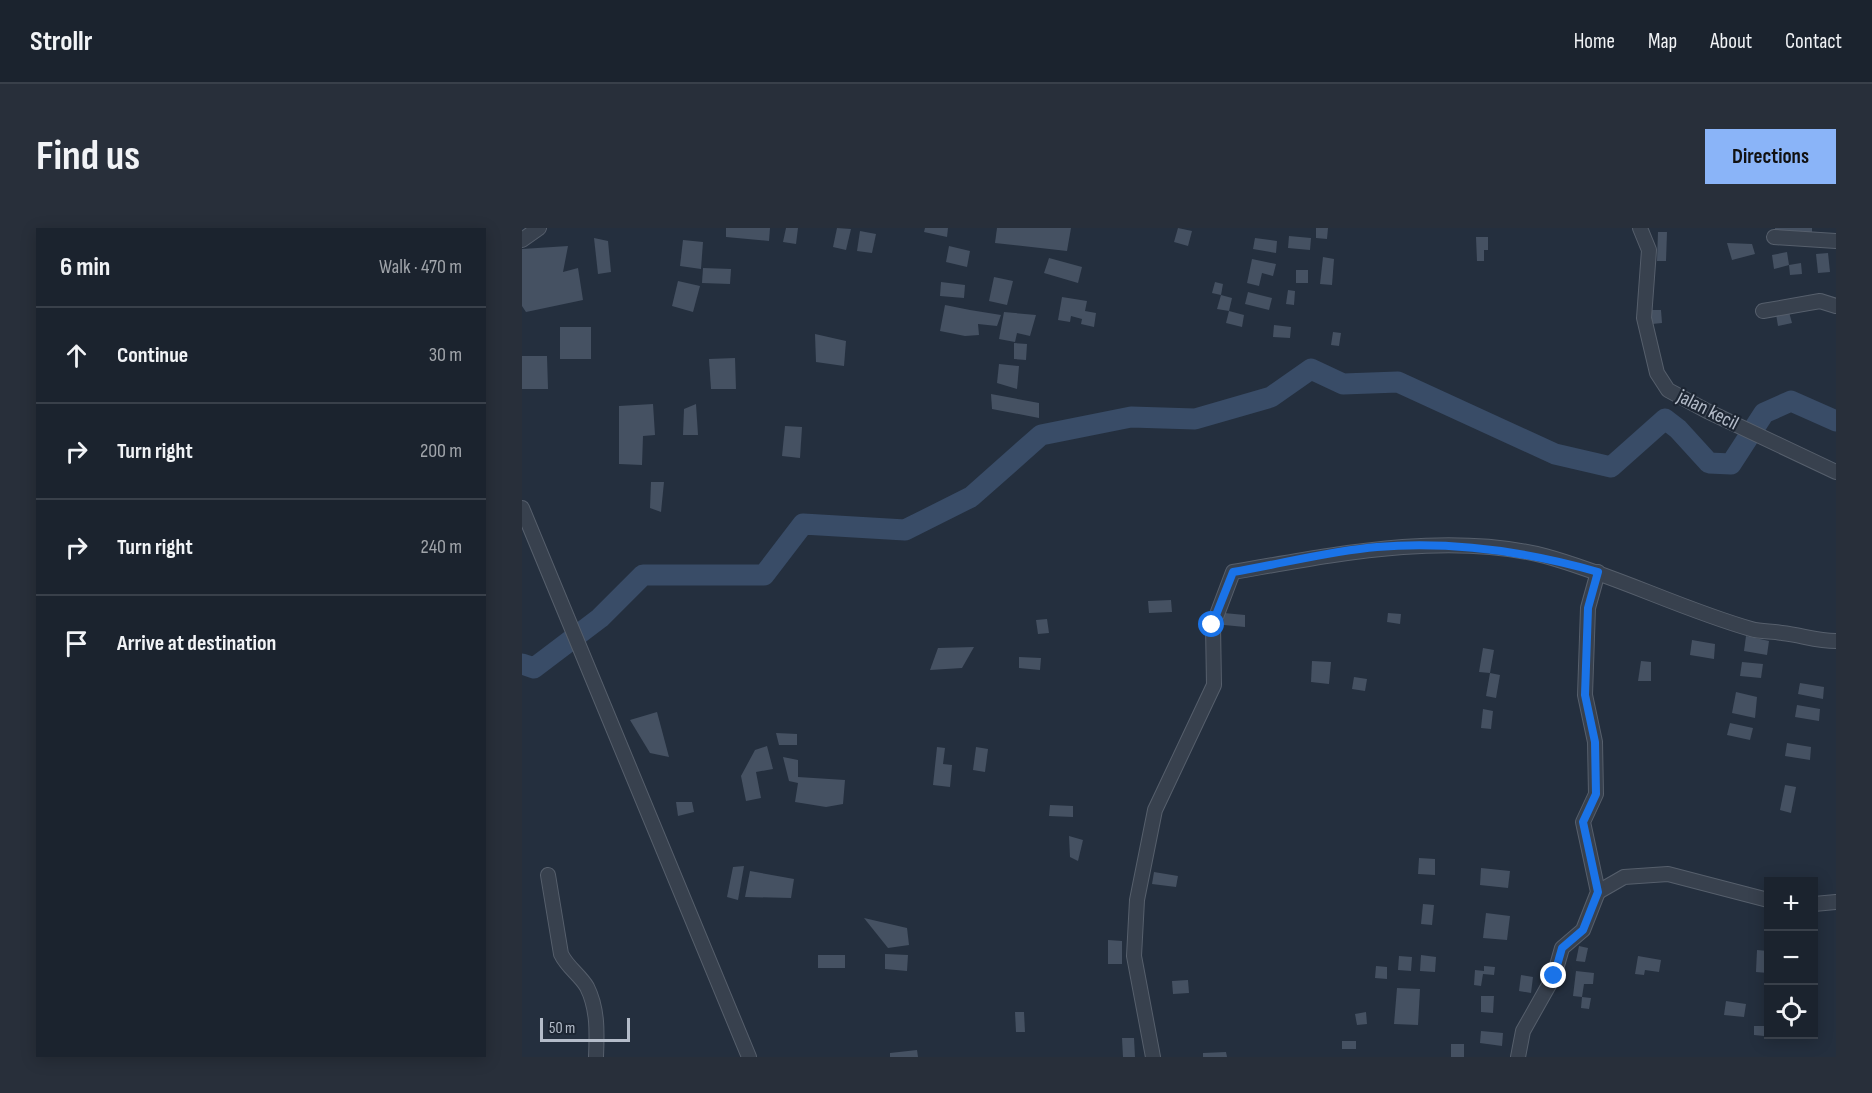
<!DOCTYPE html>
<html lang="en">
<head>
<meta charset="utf-8">
<style>
  :root { --surface:#1b232e; --page:#282f3a; --text:#f1f3f6; --muted:#a0a4aa; --line:#39404a; --accent:#8ab4f8 }
  body { margin:0; font-family:"Sofia Sans Condensed",sans-serif; background:var(--page); color:var(--text) }
  .controls { position:absolute; right:18px; bottom:18px; display:grid; overflow:hidden; border-radius:0px; box-shadow:0 3px 15px #0003 }
  .controls button { width:54px; height:54px; display:grid; place-items:center; padding:0; border:0; border-bottom:2px solid var(--line); background:var(--surface); color:var(--text); font:30px sans-serif }
  .scale { position:absolute; left:18px; bottom:15px; width:90px; box-sizing:border-box; padding-left:6px; border:3px solid #b4bcc9; border-top:0; font-size:16px; line-height:21px; white-space:nowrap; color:#b4bcc9; -webkit-text-stroke:4px #1d2633; paint-order:stroke }
  .stop { position:absolute; width:18px; height:18px; margin:-14px; border:4px solid #1a73e8; border-radius:50%; background:#fff }
  .stop.end { background:#1a73e8; border-color:#fff; box-shadow:0 2px 6px #0008 }
  .list { margin:0; padding:0; list-style:none }
  h2 { display:flex; justify-content:space-between; align-items:center; height:78px; margin:0; padding:0 24px; font-size:26px }
  h2 small { font-size:20px; font-weight:400; color:var(--muted) }
  .list li { display:grid; grid-template-columns:39px 1fr auto; gap:18px; align-items:center; box-sizing:border-box; height:96px; padding:0 24px; border-top:2px solid var(--line) }
  .list b { display:block; font-size:22px; white-space:nowrap }
  .list em { font-size:20px; font-style:normal; color:var(--muted) }
  .icon { flex:none; width:33px; height:33px; fill:none; stroke:currentColor; stroke-width:2; stroke-linecap:round; stroke-linejoin:round }
  .map { position:relative; flex:none; width:1314px; height:829px; overflow:hidden; border-radius:0px }
  header { display:flex; align-items:center; gap:36px; box-sizing:border-box; height:84px; padding:0 30px; background:var(--surface); border-bottom:2px solid var(--line) }
  header strong { font-size:28px }
  nav { display:flex; gap:33px; margin-inline-start:auto; font-size:21px }
  .intro { display:flex; align-items:center; justify-content:space-between; box-sizing:border-box; height:144px; padding:0 36px }
  h1 { margin:0; font-size:42px }
  .button { padding:15px 27px; border-radius:0px; background:var(--accent); color:#111; font-size:21px; font-weight:700 }
  main { display:flex; gap:36px; padding:0 36px }
  aside { flex:1; background:var(--surface); border-radius:0px; box-shadow:0 3px 15px #0003 }
  .map>svg:first-child { display:block }
  .lines { fill:none; stroke-linecap:round; stroke-linejoin:round }
  .river { stroke:#394c67; stroke-width:21 }
  .building { fill:#455162 }
  .street-casing { stroke:#565f6c; stroke-width:16 }
  .street { stroke:#38414e; stroke-width:14 }
  .route { stroke:#1a73e8; stroke-width:8 }
  .labels { text-anchor:middle; dominant-baseline:central; stroke-width:4.5; stroke-linejoin:round; paint-order:stroke }
  .street-label { font-size:20px; fill:#b4bcc9; stroke:#1d2633 }
</style>
</head>
<body>
<header>
<strong>Strollr</strong>
<nav><a>Home</a><a>Map</a><a>About</a><a>Contact</a></nav>
</header>
<div class="intro"><h1>Find us</h1><a class="button">Directions</a></div>
<main>
<aside>
<h2>6 min<small>Walk · 470 m</small></h2>
<ul class="list">
<li><svg class="icon" aria-label="ahead" viewBox="0 0 24 24"><path d="M12 20V5M6 11l6-6 6 6"/></svg><div><b>Continue</b></div><em>30 m</em></li>
<li><svg class="icon" aria-label="right" viewBox="0 0 24 24"><path d="M7 20v-9h11M14 6l5 5-5 5"/></svg><div><b>Turn right</b></div><em>200 m</em></li>
<li><svg class="icon" aria-label="right" viewBox="0 0 24 24"><path d="M7 20v-9h11M14 6l5 5-5 5"/></svg><div><b>Turn right</b></div><em>240 m</em></li>
<li><svg class="icon" aria-label="arrive" viewBox="0 0 24 24"><path d="M6 21V4h12l-3 4 3 4H6"/></svg><div><b>Arrive at destination</b></div></li>
</ul>
</aside>
<div class="map">
<svg width="1314" height="829" viewBox="0 0 1314 829">
  <rect width="100%" height="100%" fill="#242f3e"/>
  <g class="lines">
    <path class="river" d="M0,436L12,440L78,390L121,347H242L281,296L383,302L449,269L519,207L609,189L673,191L749,169L789,141L821,156L876,154L1033,226L1089,239L1143,191L1156,201L1187,235L1209,236L1242,185L1269,173L1314,193"/>
  </g>
  <g class="building">
    <path d="M204,0H248L247,13L204,9Z"/>
    <path d="M264,0H276L274,16L261,14Z"/>
    <path d="M315,0L329,1L324,22L311,19Z"/>
    <path d="M403,0H426L425,9L402,4Z"/>
    <path d="M475,0H549L545,23L473,15Z"/>
    <path d="M656,0L670,3L666,18L652,14Z"/>
    <path d="M794,0H806L805,11L794,10Z"/>
    <path d="M1253,0H1290V4L1253,5Z"/>
    <path d="M338,3L354,6L350,25L335,23Z"/>
    <path d="M1136,4H1145L1144,33H1135Z"/>
    <path d="M767,8L789,10L788,22L766,20Z"/>
    <path d="M954,9H966V22H962V33H955Z"/>
    <path d="M72,10L86,13L89,44L76,46Z"/>
    <path d="M733,10L755,13L754,25L731,21Z"/>
    <path d="M161,12L181,14L179,41L158,38Z"/>
    <path d="M1205,15L1230,16L1233,26L1210,32Z"/>
    <path d="M46,18L41,44L56,40L61,72L4,84L0,78V21Z"/>
    <path d="M427,18L448,23L445,39L424,34Z"/>
    <path d="M1265,24L1267,37L1252,41L1250,27Z"/>
    <path d="M1306,25L1308,44L1296,45L1294,26Z"/>
    <path d="M801,29L812,31L810,57L798,56Z"/>
    <path d="M527,30L560,39L556,55L522,45Z"/>
    <path d="M730,31L754,36L751,48L740,45L737,58L725,55Z"/>
    <path d="M1279,35L1280,46L1268,47L1267,37Z"/>
    <path d="M181,40L209,41L208,56L180,55Z"/>
    <rect x="774" y="42" width="12" height="13"/>
    <path d="M472,49L491,53L485,77L467,73Z"/>
    <path d="M156,53L178,58L171,84L150,78Z"/>
    <path d="M419,54L443,57L442,70L418,68Z"/>
    <path d="M693,54L701,56L699,67L690,65Z"/>
    <path d="M766,62L773,63L772,77L764,76Z"/>
    <path d="M726,64L750,70L747,82L723,76Z"/>
    <path d="M699,67L710,70L707,83L695,81Z"/>
    <path d="M540,69L565,73L563,83L574,85L572,99L559,96L560,91L549,88L548,94L536,92Z"/>
    <path d="M423,77L448,82L479,87L475,98L456,96L457,107L443,108L418,103Z"/>
    <path d="M1129,82H1139L1140,95L1130,96Z"/>
    <path d="M707,83L722,87L720,99L704,95Z"/>
    <path d="M482,84L514,87L508,108L495,105L493,114L477,111Z"/>
    <path d="M1267,84L1270,95L1256,98L1254,86Z"/>
    <path d="M752,97L769,99L768,110L751,109Z"/>
    <rect x="38" y="99" width="31" height="32"/>
    <path d="M811,104L819,105L817,118L809,117Z"/>
    <path d="M293,106L324,113L322,138L294,134Z"/>
    <path d="M492,115L505,116L504,132L492,131Z"/>
    <path d="M0,128H25L26,161H0Z"/>
    <path d="M213,130L214,161H189L187,131Z"/>
    <path d="M477,136L497,138L495,161L475,155Z"/>
    <path d="M469,166L517,175V190L470,181Z"/>
    <path d="M131,176L133,207L121,208L120,237L97,236V178Z"/>
    <path d="M174,176L176,207H161L162,181Z"/>
    <path d="M263,198L280,199L278,230L260,228Z"/>
    <path d="M129,254H142L139,284L128,280Z"/>
    <path d="M649,372L650,384L627,385L626,373Z"/>
    <path d="M702,385L723,387V399L702,397Z"/>
    <path d="M866,385L879,386L878,396L865,394Z"/>
    <path d="M525,391L527,405L516,406L514,392Z"/>
    <path d="M1224,408L1247,413L1245,427L1222,423Z"/>
    <path d="M1170,412L1193,416L1192,431L1168,427Z"/>
    <path d="M452,419L440,440L408,442L416,420Z"/>
    <path d="M961,420L972,422L968,445L957,444Z"/>
    <path d="M497,429L519,430L518,442L497,440Z"/>
    <path d="M790,433L809,434L807,456L789,454Z"/>
    <path d="M1119,433L1129,434V453H1116Z"/>
    <path d="M1220,434L1241,436L1239,450L1218,448Z"/>
    <path d="M968,445L978,447L974,470L964,468Z"/>
    <path d="M832,449L845,451L843,463L830,461Z"/>
    <path d="M1278,455L1302,459L1301,471L1276,466Z"/>
    <path d="M1214,464L1235,469L1233,490L1210,485Z"/>
    <path d="M1275,477L1298,481L1297,493L1273,489Z"/>
    <path d="M961,481L971,483L969,501L959,500Z"/>
    <path d="M135,484L147,529L128,525L108,492Z"/>
    <path d="M1208,495L1231,500L1228,512L1205,507Z"/>
    <path d="M254,505L275,506V517H257Z"/>
    <path d="M1265,515L1289,519L1288,532L1263,528Z"/>
    <path d="M245,518L251,541L234,544L239,570L224,573L219,548L233,522Z"/>
    <path d="M415,519L423,520L421,536L430,537L428,559L411,557Z"/>
    <path d="M454,519L466,521L463,544L451,542Z"/>
    <path d="M261,529L276,532V549L323,552L321,576L304,579L273,574L276,555L267,553Z"/>
    <path d="M1263,557L1274,559L1269,585L1258,582Z"/>
    <path d="M154,574H170L172,584L156,588Z"/>
    <path d="M528,577L551,578V589L527,588Z"/>
    <path d="M547,608L561,612L556,633L548,629Z"/>
    <path d="M897,630L913,631V647L896,646Z"/>
    <path d="M222,638L216,672L205,669L211,639Z"/>
    <path d="M959,640L988,643L986,660L958,657Z"/>
    <path d="M228,643L272,651L269,670L223,669Z"/>
    <path d="M632,644L656,648L654,659L630,656Z"/>
    <path d="M901,676L912,677L910,697L899,696Z"/>
    <path d="M964,685L988,688L985,712L961,710Z"/>
    <path d="M342,690L385,700L387,717L366,720Z"/>
    <path d="M586,712L600,713V736H586Z"/>
    <path d="M1057,718L1066,720L1063,734L1054,733Z"/>
    <path d="M1235,722L1246,723V745L1234,744Z"/>
    <path d="M363,726L386,727L385,743L363,741Z"/>
    <rect x="296" y="727" width="27" height="13"/>
    <path d="M899,727L914,729L913,744L898,743Z"/>
    <path d="M877,728L890,729L889,743L876,742Z"/>
    <path d="M1116,728L1139,732L1137,744L1123,742L1122,747L1113,746Z"/>
    <path d="M854,738L865,739V751L853,750Z"/>
    <path d="M962,738L973,739L972,747L961,746L959,758L952,757L953,742L962,743Z"/>
    <path d="M1054,743L1072,745L1071,756H1062L1060,769L1051,768Z"/>
    <path d="M999,747L1011,749L1009,765L997,763Z"/>
    <path d="M666,752L667,765L651,766L650,753Z"/>
    <path d="M875,760L898,761L896,797L872,796Z"/>
    <path d="M959,768H972L971,785L959,784Z"/>
    <path d="M1060,769L1069,770L1067,781L1059,780Z"/>
    <path d="M1204,773L1224,776L1222,789L1202,787Z"/>
    <path d="M493,784H502L503,804H494Z"/>
    <path d="M844,784L845,796L835,797L833,786Z"/>
    <path d="M1232,798H1243L1242,808L1232,807Z"/>
    <path d="M959,803L981,805L980,818L958,815Z"/>
    <path d="M600,810H612L613,829H601Z"/>
    <rect x="820" y="813" width="14" height="8"/>
    <rect x="929" y="816" width="13" height="13"/>
    <path d="M395,822L396,829H368V825Z"/>
    <path d="M704,824L705,829H681V825Z"/>
  </g>
  <g class="lines">
    <g class="street-casing">
      <g id="street">
        <path d="M1118,0L1127,22L1122,90L1135,145L1146,162L1185,183L1314,244"/>
        <path d="M1252,9L1314,13"/>
        <path d="M0,12L17,0"/>
        <path d="M1241,83L1298,73L1314,78"/>
        <path d="M0,280L227,829"/>
        <path d="M26,647L39,726C45,739 58,747 65,759C76,781 75,805 74,829"/>
        <path d="M1076,664L1102,649L1146,646L1246,672"/>
        <path d="M1292,676L1314,674"/>
        <path d="M631,829L612,728L615,672L633,582L692,457L691,397L711,344C810,327 924,303 1023,328C1093,347 1159,381 1229,401C1239,404 1250,403 1260,405C1279,407 1295,413 1314,413"/>
        <path d="M996,829L1001,803L1032,748L1040,720L1061,702L1076,664L1061,594L1074,566L1073,514L1063,467L1066,380L1076,344"/>
      </g>
    </g>
    <use href="#street" class="street"/>
  </g>
  <g class="lines">
    <path class="route" d="M690,397L711,344C759,336 807,323 855,319C932,313 1003,323 1076,344L1066,380L1063,467L1073,514L1074,566L1061,594L1076,664L1061,702L1040,720L1032,748"/>
  </g>
  <g class="labels">
    <g class="street-label">
      <text transform="translate(1186 182) rotate(27)">jalan kecil</text>
    </g>
  </g>
</svg>
<div class="controls">
<button>+</button>
<button>−</button>
<button><svg class="icon" aria-label="locate" viewBox="0 0 24 24"><circle cx="12" cy="12" r="6"/><path d="M12 2v4M12 18v4M2 12h4M18 12h4"/></svg></button>
</div>
<div class="scale">50 m</div>
<div class="stop" style="left:690px;top:397px"></div>
<div class="stop end" style="left:1032px;top:748px"></div>
</div>
</main>
</body>
</html>
